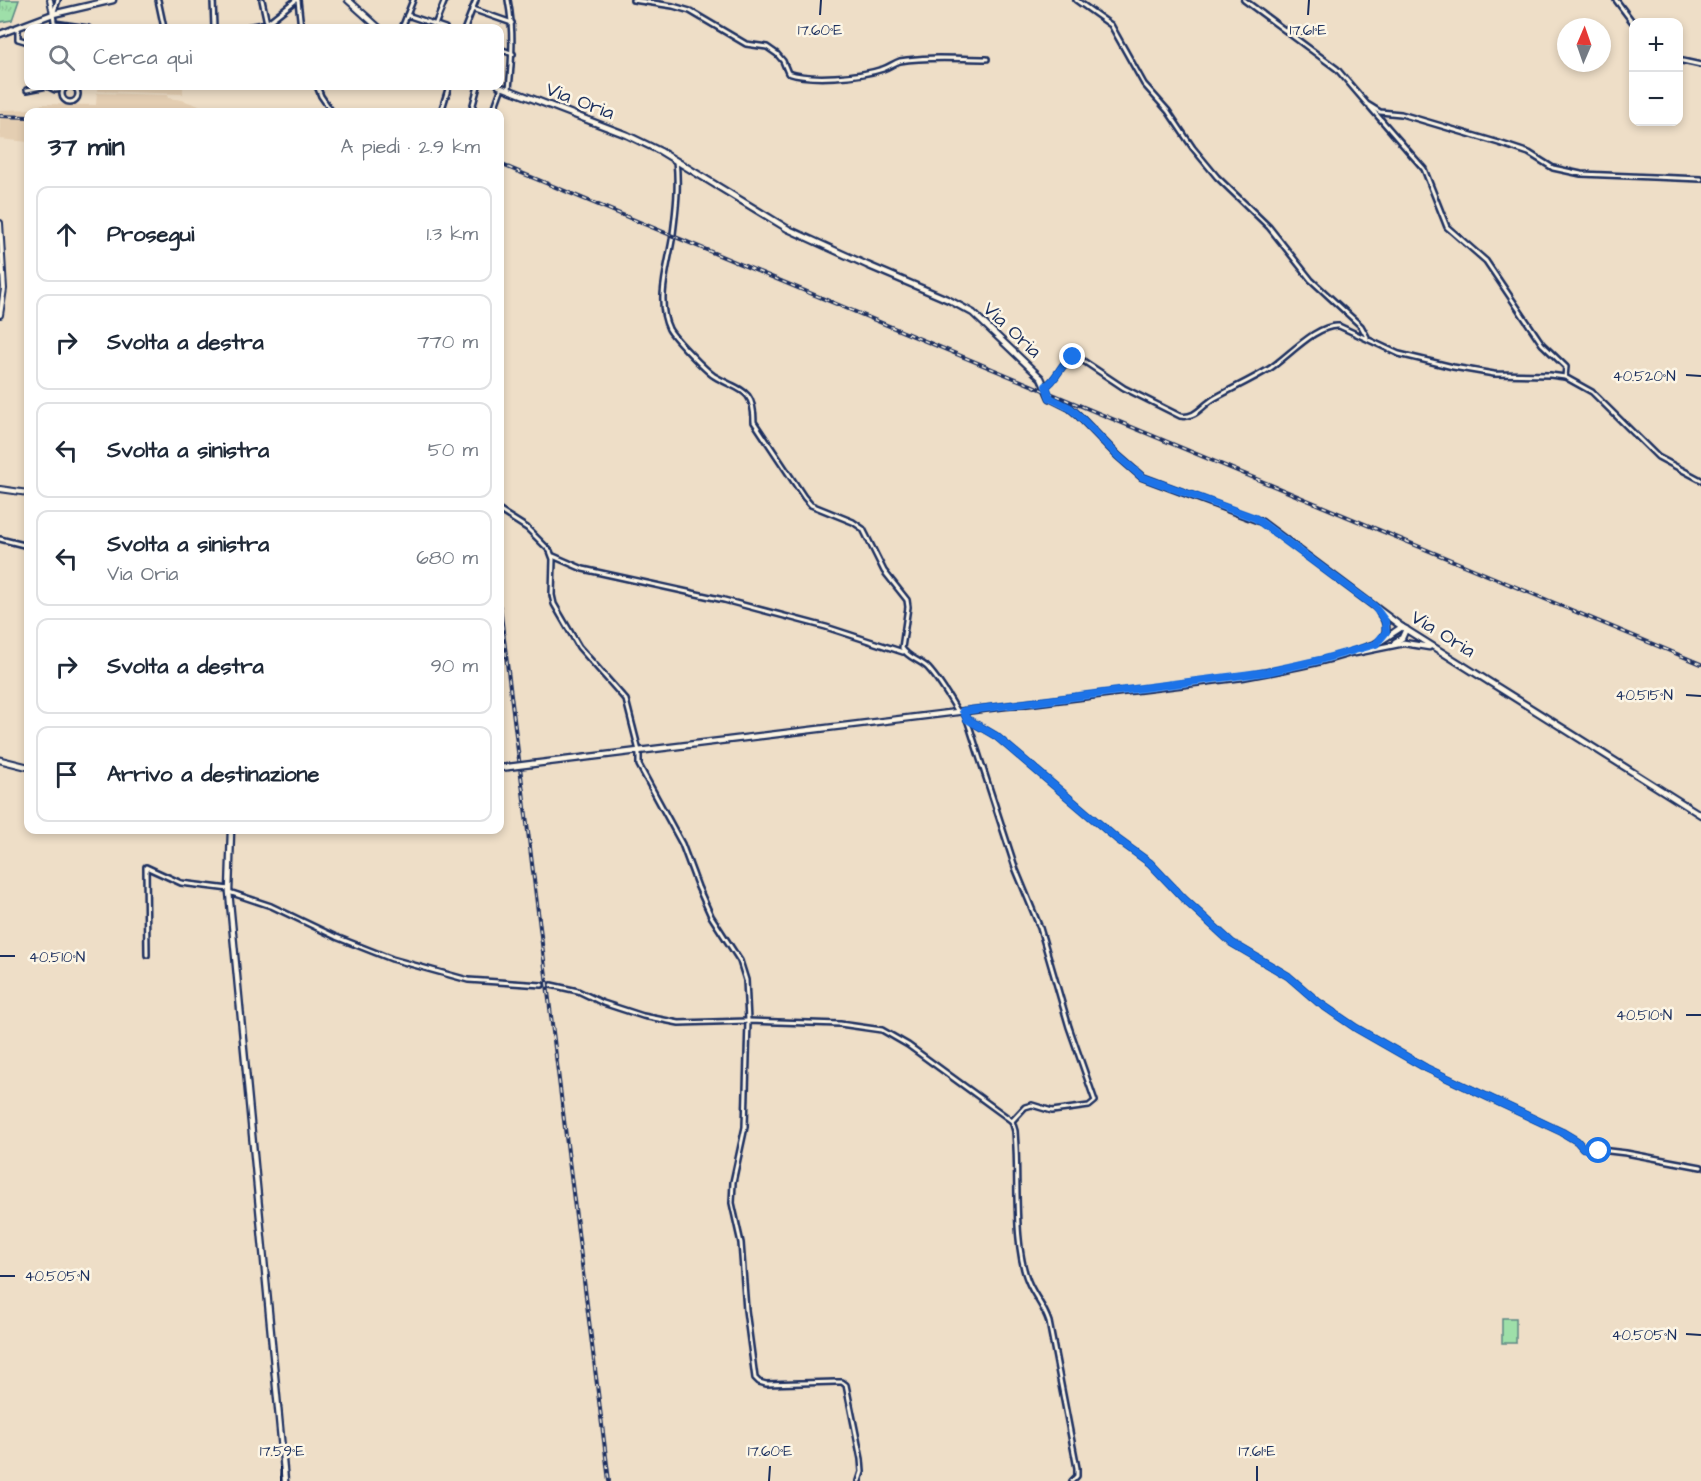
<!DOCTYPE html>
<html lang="it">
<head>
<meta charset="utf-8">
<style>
  :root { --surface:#fff; --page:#f6f6f7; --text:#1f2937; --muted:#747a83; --line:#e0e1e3 }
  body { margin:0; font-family:"Architects Daughter",sans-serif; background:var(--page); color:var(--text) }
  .controls { position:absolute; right:18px; top:18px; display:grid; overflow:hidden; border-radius:12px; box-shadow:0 3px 9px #0003 }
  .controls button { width:54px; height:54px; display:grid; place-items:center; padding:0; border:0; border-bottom:2px solid var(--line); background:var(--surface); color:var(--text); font:30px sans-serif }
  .compass { position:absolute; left:1557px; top:18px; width:54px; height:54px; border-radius:50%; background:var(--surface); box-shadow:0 3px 9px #0003; rotate:2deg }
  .stop { position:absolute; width:18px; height:18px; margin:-14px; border:4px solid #1a73e8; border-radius:50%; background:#fff }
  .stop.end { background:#1a73e8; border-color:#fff; box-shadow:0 2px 6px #0008 }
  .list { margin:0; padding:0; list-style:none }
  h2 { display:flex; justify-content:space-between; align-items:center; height:78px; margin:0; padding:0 24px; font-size:26px }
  h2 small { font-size:20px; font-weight:400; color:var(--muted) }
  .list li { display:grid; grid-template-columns:39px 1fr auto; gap:18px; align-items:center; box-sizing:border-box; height:96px; margin:0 12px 12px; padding:0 12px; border:2px solid var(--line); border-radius:12px }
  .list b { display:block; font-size:22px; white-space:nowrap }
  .list p { margin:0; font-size:20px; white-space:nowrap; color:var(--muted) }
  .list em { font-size:20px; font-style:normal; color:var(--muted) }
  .icon { flex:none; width:33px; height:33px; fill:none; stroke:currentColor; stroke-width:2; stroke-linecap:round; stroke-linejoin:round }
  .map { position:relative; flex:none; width:1701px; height:1481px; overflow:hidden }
  .search { position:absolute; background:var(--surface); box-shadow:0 3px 9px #0003; left:24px; top:24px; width:480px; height:66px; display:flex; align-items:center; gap:15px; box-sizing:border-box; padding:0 21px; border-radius:12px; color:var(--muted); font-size:22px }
  .panel { position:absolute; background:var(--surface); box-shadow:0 3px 9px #0003; left:24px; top:108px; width:480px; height:726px; border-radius:12px }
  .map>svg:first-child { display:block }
  .built { fill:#e4ceb2 }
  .grass { fill:url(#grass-tufts); stroke:#5c8784; stroke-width:1.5 }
  .garden { fill:#9edfa9; stroke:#5c8784; stroke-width:1.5 }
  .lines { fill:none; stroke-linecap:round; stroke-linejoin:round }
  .minor-casing { stroke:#1b2f5e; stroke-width:8 }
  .tertiary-casing { stroke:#1b2f5e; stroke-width:8 }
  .secondary-casing { stroke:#1b2f5e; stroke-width:9 }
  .minor { stroke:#fcf5e5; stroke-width:3 }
  .tertiary { stroke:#fcf5e5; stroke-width:4 }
  .secondary { stroke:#fcf5e5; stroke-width:4.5 }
  .rail-casing { stroke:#1b2f5e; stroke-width:4 }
  .rail { stroke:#fcf5e5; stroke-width:1.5; stroke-dasharray:4.5; stroke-linecap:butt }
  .secondary-bridge-casing { stroke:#1b2f5e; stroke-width:9; stroke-linecap:butt }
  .secondary-bridge { stroke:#fcf5e5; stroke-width:4.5 }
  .route { stroke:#1a73e8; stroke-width:8 }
  .ticks { fill:none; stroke:#1b2f5e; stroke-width:2 }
  .labels { text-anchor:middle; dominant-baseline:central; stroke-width:5; stroke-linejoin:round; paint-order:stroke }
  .street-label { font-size:20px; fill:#1b2f5e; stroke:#fcf5e5 }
  .ticks-label { font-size:15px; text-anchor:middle; fill:#1b2f5e; stroke:#fcf5e5; stroke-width:5; stroke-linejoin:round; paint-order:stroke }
</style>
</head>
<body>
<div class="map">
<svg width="1701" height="1481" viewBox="0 0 1701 1481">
  <defs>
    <pattern id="grass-tufts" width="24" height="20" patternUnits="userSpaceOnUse" patternTransform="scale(1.5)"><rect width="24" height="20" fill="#9edfa9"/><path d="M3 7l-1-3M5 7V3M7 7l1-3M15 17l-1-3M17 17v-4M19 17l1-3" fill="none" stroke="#88c094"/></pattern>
  </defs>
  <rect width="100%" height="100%" fill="#eedec7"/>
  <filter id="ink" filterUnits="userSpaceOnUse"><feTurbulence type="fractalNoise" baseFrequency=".0167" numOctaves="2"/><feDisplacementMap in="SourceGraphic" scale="12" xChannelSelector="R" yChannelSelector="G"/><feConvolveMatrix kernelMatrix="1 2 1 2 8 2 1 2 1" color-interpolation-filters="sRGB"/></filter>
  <g filter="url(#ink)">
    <g class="built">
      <path d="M99,86H183V94L98,91Z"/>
      <path d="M97,93L167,95L168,98L182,100L217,112H28V142L0,139V110L40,109L41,104L96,105Z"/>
    </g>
    <path class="grass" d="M0,0H19L12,20L0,22Z"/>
    <rect class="garden" x="1502" y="1318" width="14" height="25"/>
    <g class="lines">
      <g class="minor-casing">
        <g id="minor">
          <path d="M158,0L164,28"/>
          <path d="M213,0L214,28"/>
          <path d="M262,0L267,23"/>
          <path d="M298,0L301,28"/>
          <path d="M508,0C514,31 512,58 509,89"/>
          <path d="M633,0L673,6L690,11L746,44L767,47L777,54L783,61L788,73C811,81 859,77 883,69C889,67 894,63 900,61C928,56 959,59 987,59"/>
          <path d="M1076,0L1111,25L1144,84L1168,111L1193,148L1217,177L1269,227L1311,280L1361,326L1367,337"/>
          <path d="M1244,0L1337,69L1367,104L1380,112L1401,114L1499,143L1529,153L1553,168L1581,174L1701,179"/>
          <path d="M1616,0L1634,24"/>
          <path d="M472,9L512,23"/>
          <path d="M407,15L445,28"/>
          <path d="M54,23L88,28"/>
          <path d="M435,25L445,0"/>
          <path d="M18,28V39L28,42"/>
          <path d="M55,28L53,14L58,0"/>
          <path d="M242,28L267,23L296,0"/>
          <path d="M402,28L413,0"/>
          <path d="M465,28L476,0"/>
          <path d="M500,49L513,54"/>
          <path d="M1678,60L1701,65"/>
          <path d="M317,86L321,96L332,112"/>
          <circle cx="70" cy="94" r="8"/>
          <path d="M27,90L47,86L55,90L64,89"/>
          <path d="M1370,107L1424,169L1447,227L1486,261L1542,344L1566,367L1565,377"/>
          <path d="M441,112L449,86"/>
          <path d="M471,112L478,86"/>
          <path d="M493,112L502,87"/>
          <path d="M676,161C679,185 676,210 673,234C669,264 655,300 669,329C674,338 705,370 714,376C739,391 754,387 754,422L804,497L811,505L853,522L863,529L884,571L907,600L908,607L902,648C908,658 920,660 928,668C940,681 949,697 958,712"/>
          <path d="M1046,386C1058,379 1060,363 1073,357L1082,360L1124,388L1180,416C1196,419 1202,405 1215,398C1233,388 1251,380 1269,369C1288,357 1316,324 1339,326L1399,354L1453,367L1494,374L1550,375L1565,377L1592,392L1658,457L1701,480"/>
          <path d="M500,511L527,528L550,551L553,559L552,595L554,604L579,647L626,700L639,751V765L682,844L698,887L711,916L740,961L746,980L748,1021L745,1127L733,1182L732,1203L741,1243L746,1310L755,1378L759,1382L766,1384L836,1382H842L846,1385L861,1459L862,1472L859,1481"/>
          <path d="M0,539L28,546"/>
          <path d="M553,556L583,569L724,600L826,627L903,652"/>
          <path d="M963,711L967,719L1016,870L1040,928L1069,1027L1095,1101L1089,1106L1052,1111L1032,1105L1025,1107L1012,1121"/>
          <path d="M967,719L996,736L1117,839L1150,863L1184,899L1232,943L1288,976L1318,1002L1356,1028L1426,1068L1562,1132L1577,1141L1583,1148L1626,1153L1701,1167"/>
          <path d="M229,892L271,906L336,937L392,959L468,980L542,985"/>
          <path d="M147,955L146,867L181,883L229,889"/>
          <path d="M551,985L578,991L603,1003L643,1016L679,1023L748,1021L840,1024L882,1030L908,1045L1012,1121L1015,1131L1016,1147C1018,1184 1014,1249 1028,1281C1034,1296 1044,1306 1049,1322L1077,1468V1476L1072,1481"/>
        </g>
      </g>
      <g class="tertiary-casing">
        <g id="tertiary">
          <path d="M50,0L53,14"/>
          <path d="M0,223L4,289L0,315"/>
          <path d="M0,489L28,493"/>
        </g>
      </g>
      <g class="secondary-casing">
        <g id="secondary">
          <path d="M348,0L379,28"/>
          <path d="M0,34L53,14L113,0"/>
          <path d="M499,86L627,135L660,151L788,229L867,265L949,300L973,313L1041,378L1050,398L1070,408L1078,415L1118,456L1142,477L1262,522L1402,627L1701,815"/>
          <path d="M1380,613C1386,620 1389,629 1383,638"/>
          <path d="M1395,642L1402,638L1406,629"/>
          <path d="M1355,653L1404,643L1429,647"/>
          <path d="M0,760L28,767"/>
          <path d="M532,764L1243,677C1286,669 1333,661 1375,644C1384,640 1394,632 1402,627"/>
          <path d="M500,768L508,767"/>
          <path d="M231,830L229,892L285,1481"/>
        </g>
      </g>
      <use href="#minor" class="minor"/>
      <use href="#tertiary" class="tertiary"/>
      <use href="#secondary" class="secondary"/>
      <g class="rail-casing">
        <g id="rail">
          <path d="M0,116L28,117"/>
          <path d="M500,164L1701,664"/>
          <path d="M500,607L609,1481"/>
        </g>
      </g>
      <use href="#rail" class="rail"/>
      <g class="secondary-bridge-casing">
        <path id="secondary-bridge" d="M508,767L532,764"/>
      </g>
      <use href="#secondary-bridge" class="secondary-bridge"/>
    </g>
  </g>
  <g class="lines" filter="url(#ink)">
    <path class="route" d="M1073,357C1060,363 1058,379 1046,386L1050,398L1070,408L1078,415L1118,456L1142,477L1255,518L1374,606L1385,621L1386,632L1376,644L1320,660L1267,672L963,711L967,719L996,736L1117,839L1150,863L1184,899L1232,943L1288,976L1318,1002L1356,1028L1426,1068L1562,1132L1577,1141L1583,1148L1599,1151"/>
  </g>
  <path class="ticks" d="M820,15L821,0M1308,15L1309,0M1686,375L1701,376M1686,695L1701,696M0,956H15M1686,1015H1701M0,1276H15M1686,1334L1701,1335M281,1481L282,1466M769,1481L770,1466M1257,1481V1466"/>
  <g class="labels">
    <g class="street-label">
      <text transform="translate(580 101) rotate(21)">Via Oria</text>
      <text transform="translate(1012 330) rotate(43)">Via Oria</text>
      <text transform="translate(1443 634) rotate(32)">Via Oria</text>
    </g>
  </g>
  <g class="ticks-label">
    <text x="820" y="35">17.60°E</text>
    <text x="1308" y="35">17.61°E</text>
    <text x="1644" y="381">40.520°N</text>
    <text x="1644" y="700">40.515°N</text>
    <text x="57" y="962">40.510°N</text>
    <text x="1644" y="1020">40.510°N</text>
    <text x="57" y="1281">40.505°N</text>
    <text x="1644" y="1340">40.505°N</text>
    <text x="282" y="1456">17.59°E</text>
    <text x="770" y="1456">17.60°E</text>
    <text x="1257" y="1456">17.61°E</text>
  </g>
</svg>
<div class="controls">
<button>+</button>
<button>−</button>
</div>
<svg class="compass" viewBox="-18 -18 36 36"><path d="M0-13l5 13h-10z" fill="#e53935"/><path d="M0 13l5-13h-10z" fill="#747a83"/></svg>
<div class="stop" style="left:1599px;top:1151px"></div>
<div class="stop end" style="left:1073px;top:357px"></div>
<div class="search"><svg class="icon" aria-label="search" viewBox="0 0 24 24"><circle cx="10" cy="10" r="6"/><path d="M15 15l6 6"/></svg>Cerca qui</div>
<section class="panel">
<h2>37 min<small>A piedi · 2.9 km</small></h2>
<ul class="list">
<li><svg class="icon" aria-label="ahead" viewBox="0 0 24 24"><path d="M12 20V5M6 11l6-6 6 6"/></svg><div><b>Prosegui</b></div><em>1.3 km</em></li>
<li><svg class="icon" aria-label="right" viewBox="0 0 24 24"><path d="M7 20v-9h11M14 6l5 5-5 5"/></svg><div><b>Svolta a destra</b></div><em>770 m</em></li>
<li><svg class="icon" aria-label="left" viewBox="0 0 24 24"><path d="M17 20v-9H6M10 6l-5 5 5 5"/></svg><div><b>Svolta a sinistra</b></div><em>50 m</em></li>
<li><svg class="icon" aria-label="left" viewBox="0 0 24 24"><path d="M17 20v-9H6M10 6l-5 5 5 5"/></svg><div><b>Svolta a sinistra</b><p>Via Oria</p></div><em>680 m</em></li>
<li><svg class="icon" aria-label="right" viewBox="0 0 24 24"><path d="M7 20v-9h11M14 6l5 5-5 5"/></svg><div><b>Svolta a destra</b></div><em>90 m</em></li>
<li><svg class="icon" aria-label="arrive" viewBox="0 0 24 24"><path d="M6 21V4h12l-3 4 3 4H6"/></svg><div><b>Arrivo a destinazione</b></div></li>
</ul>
</section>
</div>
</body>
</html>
